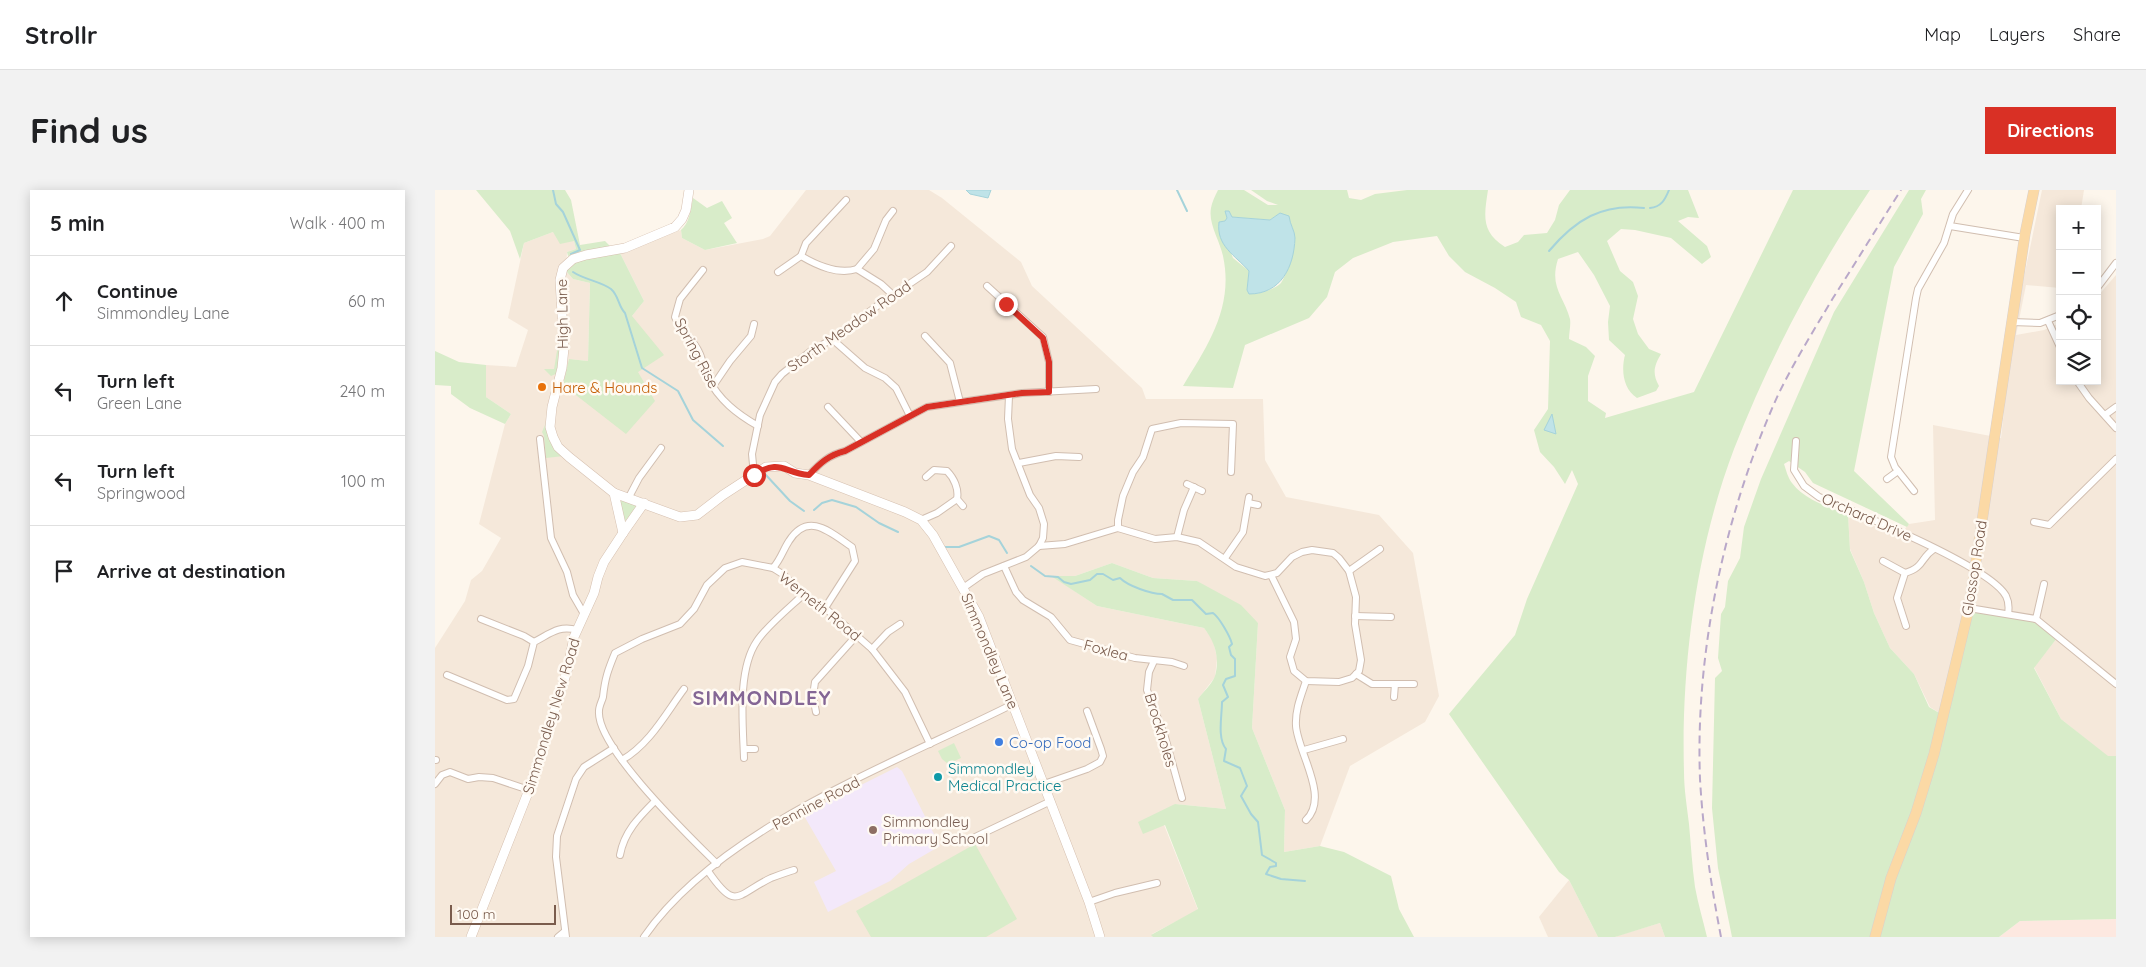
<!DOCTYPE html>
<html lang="en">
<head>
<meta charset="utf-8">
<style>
  :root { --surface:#fff; --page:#f2f2f2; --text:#202124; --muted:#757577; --line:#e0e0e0; --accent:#d93025 }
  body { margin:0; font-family:Quicksand,sans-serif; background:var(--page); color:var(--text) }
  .controls { position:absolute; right:15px; top:15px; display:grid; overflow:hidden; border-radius:0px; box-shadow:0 2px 12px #0003 }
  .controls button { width:45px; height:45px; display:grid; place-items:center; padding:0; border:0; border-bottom:1px solid var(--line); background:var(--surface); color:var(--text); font:25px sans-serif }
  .scale { position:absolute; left:15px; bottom:12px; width:106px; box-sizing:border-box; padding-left:5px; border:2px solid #7a5c4d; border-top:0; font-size:14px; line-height:18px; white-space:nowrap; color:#7a5c4d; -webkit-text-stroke:4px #fffaf3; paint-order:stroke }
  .stop { position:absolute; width:15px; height:15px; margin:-11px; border:4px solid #d93025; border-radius:50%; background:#fff }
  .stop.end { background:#d93025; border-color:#fff; box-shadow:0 1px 5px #0008 }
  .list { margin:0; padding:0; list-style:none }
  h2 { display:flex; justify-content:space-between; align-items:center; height:65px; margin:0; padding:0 20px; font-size:21px }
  h2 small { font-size:16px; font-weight:400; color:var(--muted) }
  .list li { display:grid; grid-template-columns:32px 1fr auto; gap:15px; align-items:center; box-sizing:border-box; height:90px; padding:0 20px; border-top:1px solid var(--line) }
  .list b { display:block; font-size:19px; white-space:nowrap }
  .list p { margin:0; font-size:16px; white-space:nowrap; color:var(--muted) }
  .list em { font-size:16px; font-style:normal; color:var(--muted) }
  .icon { flex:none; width:28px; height:28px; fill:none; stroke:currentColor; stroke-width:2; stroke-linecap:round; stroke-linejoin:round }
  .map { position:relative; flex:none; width:1681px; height:747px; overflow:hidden; border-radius:0px }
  header { display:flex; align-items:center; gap:30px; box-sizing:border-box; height:70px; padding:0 25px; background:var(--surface); border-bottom:1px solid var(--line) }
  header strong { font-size:24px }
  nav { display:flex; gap:28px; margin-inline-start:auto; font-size:18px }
  .intro { display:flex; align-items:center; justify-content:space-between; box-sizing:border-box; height:120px; padding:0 30px }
  h1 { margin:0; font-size:35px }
  .button { padding:12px 22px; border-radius:0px; background:var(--accent); color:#fff; font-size:18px; font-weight:700 }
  main { display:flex; gap:30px; padding:0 30px }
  aside { flex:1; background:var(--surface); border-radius:0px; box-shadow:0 2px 12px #0003 }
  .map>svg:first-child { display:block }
  .residential { fill:#f5e8da }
  .commercial { fill:#fde8e0 }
  .education { fill:#f3e8fa }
  .green { fill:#d8ecc9; fill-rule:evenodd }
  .water { fill:#bfe3e8; stroke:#a5d3da }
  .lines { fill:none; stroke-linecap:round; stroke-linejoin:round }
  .stream { stroke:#a5d3da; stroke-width:2 }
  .street-casing { stroke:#d1beb0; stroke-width:8 }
  .secondary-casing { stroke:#d6c0b0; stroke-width:10 }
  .primary-casing { stroke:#dad1cd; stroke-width:11 }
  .street { stroke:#fff; stroke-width:6 }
  .secondary { stroke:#fff; stroke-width:9 }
  .primary { stroke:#fbd9a5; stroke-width:10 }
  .rail { stroke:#b9a8c9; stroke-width:2; stroke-dasharray:8 5; stroke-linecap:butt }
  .route { stroke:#d93025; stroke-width:6 }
  .food-dot { fill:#e8710a; stroke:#fffaf3; stroke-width:2 }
  .shop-dot { fill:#3f7fe0; stroke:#fffaf3; stroke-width:2 }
  .culture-dot { fill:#0f9aa8; stroke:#fffaf3; stroke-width:2 }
  .education-dot { fill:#8d6e63; stroke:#fffaf3; stroke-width:2 }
  .labels { text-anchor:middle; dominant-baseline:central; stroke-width:5; stroke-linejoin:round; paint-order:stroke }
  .street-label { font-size:15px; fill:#7a5c4d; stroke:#fffaf3 }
  .food-label { font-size:15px; fill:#c56008; stroke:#fffaf3; text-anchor:start }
  .shop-label { font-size:15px; fill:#366cbe; stroke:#fffaf3; text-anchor:start }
  .culture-label { font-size:15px; fill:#0d838f; stroke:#fffaf3; text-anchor:start }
  .education-label { font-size:15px; fill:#785e54; stroke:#fffaf3; text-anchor:start }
  .district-label { font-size:20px; font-weight:bold; letter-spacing:1px; fill:#846695; stroke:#fffaf3 }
</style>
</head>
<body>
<header>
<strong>Strollr</strong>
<nav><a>Map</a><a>Layers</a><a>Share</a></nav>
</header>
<div class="intro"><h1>Find us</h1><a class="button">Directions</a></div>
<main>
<aside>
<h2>5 min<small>Walk · 400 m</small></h2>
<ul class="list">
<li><svg class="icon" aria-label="ahead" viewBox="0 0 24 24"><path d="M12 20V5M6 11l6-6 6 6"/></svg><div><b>Continue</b><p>Simmondley Lane</p></div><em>60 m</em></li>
<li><svg class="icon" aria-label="left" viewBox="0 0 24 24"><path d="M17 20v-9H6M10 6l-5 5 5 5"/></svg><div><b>Turn left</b><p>Green Lane</p></div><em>240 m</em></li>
<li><svg class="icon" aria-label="left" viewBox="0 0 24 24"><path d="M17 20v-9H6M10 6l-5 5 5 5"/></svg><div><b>Turn left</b><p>Springwood</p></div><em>100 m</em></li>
<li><svg class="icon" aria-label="arrive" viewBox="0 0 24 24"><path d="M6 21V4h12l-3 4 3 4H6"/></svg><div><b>Arrive at destination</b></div></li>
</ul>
</aside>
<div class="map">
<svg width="1681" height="747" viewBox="0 0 1681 747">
  <rect width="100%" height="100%" fill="#fdf6ec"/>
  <g class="residential">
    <path d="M371,0H494L507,8L586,72L597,96L707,198L711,209H828L830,270L851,307L944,325L978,363L1004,506L990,532L915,576L885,656L849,662L850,620L817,538L823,433L762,391L718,388L677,373L640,386H617L662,416L769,438L778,450L782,468L780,487L763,509L791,619L740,614L729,635L763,720L717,744L718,747H0V458L30,411L36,390L47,381L66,348L44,334L70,234L76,224L51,207V175L81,177L93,140L73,128L89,53L118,42L139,51L141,59L132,62L131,81L138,89L155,93L153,171L134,169L203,182L197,126L209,111L185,63L246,40L247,48L270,60L328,49L335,46Z"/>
    <path d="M1607,0H1649L1646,19H1625V98L1591,95L1581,145L1609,140L1625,133V191H1662V107L1681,85V566L1673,567L1626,529L1599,477L1622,448L1506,524L1495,517L1479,484L1455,458L1439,423L1429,392L1415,359L1413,324L1463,347L1474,334L1500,330L1498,235L1566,248L1575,167L1589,87Z"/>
    <path d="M1134,690L1163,747H1113L1104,727Z"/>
    <path d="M1225,733L1230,747H1180L1185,745Z"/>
  </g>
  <path class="commercial" d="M1681,729V747H1564L1585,731Z"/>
  <path class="education" d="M462,577L467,581L505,656L474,674L455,691L393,722L379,692L401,681L368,624Z"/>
  <g class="green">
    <path d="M41,0H130L136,10L145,55L170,51L175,56L133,66L132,62L141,59L139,51L125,54L118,42L89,53L85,69L75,41Z"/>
    <path d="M783,0H809L833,15H843L832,11L816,0H912L914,8L926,10L940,4L972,0H1053C1049,26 1046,42 1070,57L1083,52L1089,45L1112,43L1120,30L1124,15L1135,0H1253L1264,28L1253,27L1243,31L1272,56L1276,67L1267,74L1236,48L1200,40L1186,39L1172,51L1185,81L1198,92L1203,106L1198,129L1203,144L1214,159L1226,164C1219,176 1217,183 1224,196L1221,201L1202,208C1188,199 1186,180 1190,165L1174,150L1173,132L1175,116L1159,85L1143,62L1123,69C1114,97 1129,106 1135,129C1136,135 1134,143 1134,149L1151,157L1160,166L1153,186V211L1171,223L1170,228L1259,202L1358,0H1435C1381,80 1334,169 1299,259C1261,359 1246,476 1249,582C1249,599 1252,617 1254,634C1256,655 1257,676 1260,697C1263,714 1268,730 1272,747H1230L1225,733L1180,747H1163L1134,690L1124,682L1014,524L1080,445L1092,409L1143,294L1137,280L1130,294L1119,277L1105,262L1099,240L1113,219L1115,151L1106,135L1086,127L1081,112L1060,98L1030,82L1014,66L1002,46L958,52L918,68L900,82L892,107L874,128L810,155L798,198L748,196C773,155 799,117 788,66C785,51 773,34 776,18C777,12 780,6 783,0ZM791,21L797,27L835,30L845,23L854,29C854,37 860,41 860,48C861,58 852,84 846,93C840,99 829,102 821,104L812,100L814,81L798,68L784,32L790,31L792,28Z"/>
    <path d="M1474,0H1491L1486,9L1488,24L1459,77L1419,281L1474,334L1472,337L1378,293L1370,282L1354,271L1349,274C1351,280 1353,288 1357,293C1370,310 1393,317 1413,324L1415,360L1429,392L1439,423L1455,458L1479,484L1494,517L1506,524L1536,420L1601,432L1622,448L1599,478L1626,529L1673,566H1681V729L1585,731L1564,747H1297L1283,678L1277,618L1280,488L1287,481L1283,468L1286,424L1290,417L1293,391L1305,368L1309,337L1326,289L1399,122Z"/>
    <path d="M258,8L272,18L287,11L297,28L289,33L302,53L270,60L247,48L246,40C254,34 256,19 258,8Z"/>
    <path d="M185,63L209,111L197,126L229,165L203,182L220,211L191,244L128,195L134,169L153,171L155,93L138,89L131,81L141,71Z"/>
    <path d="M123,155L126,156L123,183L116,186L109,179H119Z"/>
    <path d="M0,161L24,172L51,175V207L76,224L70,234L35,218L16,204V196L0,195Z"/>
    <path d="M112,230L129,266L111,268L109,246L107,242Z"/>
    <path d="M185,310L201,315V319L190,331H188Z"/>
    <path d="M677,373L718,388L762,391L806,415L823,433L817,538L850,620L849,662L885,656L909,662L956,686L964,719L979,747H718L716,745L763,719L730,635L708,644L703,632L740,614L791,619L763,509C768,502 777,494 780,486C785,468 780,452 769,438L662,416L616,386H640Z"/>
    <path d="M519,553L526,568L513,574L507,569L503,561Z"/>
    <path d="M540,654L582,729L551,747H436L421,721Z"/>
  </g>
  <g class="water">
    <path d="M531,0H556L553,8L535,4Z"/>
    <path d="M790,21H794L797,27L835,30L845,23L854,26C855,35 860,41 860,48C859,77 846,104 814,104L812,100L814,81C800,65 781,56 784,32L790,31L792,28Z"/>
    <path d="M1117,224L1121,244L1109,240Z"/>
  </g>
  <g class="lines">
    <g class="stream">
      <path d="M118,0L121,14L128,22L145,60L136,64"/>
      <path d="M742,0L752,21"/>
      <path d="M1215,18C1226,17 1230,10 1234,0"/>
      <path d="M1114,61C1140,30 1167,13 1209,18"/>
      <path d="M138,82C150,90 165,91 176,99C184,106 183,116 190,123L207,178L243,201L258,230L288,256"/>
      <path d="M330,284L355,311L369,321"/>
      <path d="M379,320L387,313L397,310L421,317L444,333L463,342"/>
      <path d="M509,357H524L554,346L564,350L572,363"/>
      <path d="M596,376L610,386L623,387L629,392L636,394L655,390L662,384H668L678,390L685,388C693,396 716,404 727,404L738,410H757L771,424L778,423C784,427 795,446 797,454L794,457L796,465L800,469V486L791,489L788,495L793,507L787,512C787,526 782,548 791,559L789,571L805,578L812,596L806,606L816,624L823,632L827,665L841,673V676L835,677L831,684L846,689L870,691"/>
    </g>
    <g class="street-casing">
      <g id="street">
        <path d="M1515,36L1589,48"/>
        <path d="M366,66L371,53L411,10"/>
        <path d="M422,79L439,59L451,30L458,21"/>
        <path d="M268,80L245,109L240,127C246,140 258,149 264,162C268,170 269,180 273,188C284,210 302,224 323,236"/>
        <path d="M343,82L366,66C383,76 403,85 422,79L446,94L458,105"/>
        <path d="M552,96L608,147L614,172V202"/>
        <path d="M1662,98L1681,73"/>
        <path d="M1613,131L1625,157"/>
        <path d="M1576,132L1605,133L1625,125"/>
        <path d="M490,146L515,173L525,212"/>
        <path d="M397,149L430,178L450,188L461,198L475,226"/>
        <path d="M1642,191L1654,208L1681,238"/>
        <path d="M278,196L295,171L316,146L319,134"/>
        <path d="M393,217L426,252"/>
        <path d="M1670,225L1681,217"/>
        <path d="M105,249L116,348L132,382L138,405L149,424"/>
        <path d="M1361,251L1359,280L1369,296L1384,307C1420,322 1555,376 1571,406C1574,412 1574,418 1573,424"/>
        <path d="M584,273L621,266L644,267"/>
        <path d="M319,285L317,264L325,225L340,192L347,184L376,161L401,147L446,113L492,82L516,56"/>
        <path d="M374,285C385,273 394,265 410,261L492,217L587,203L661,199"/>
        <path d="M1452,289L1463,281"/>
        <path d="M752,294L767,301"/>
        <path d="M1479,301L1460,277L1456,267L1481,108L1483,99L1509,53L1518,24L1533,0"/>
        <path d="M194,307L204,288L226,258"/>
        <path d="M522,309L528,316"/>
        <path d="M813,313L823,315"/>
        <path d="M486,330L502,323L522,309C524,299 519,288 512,281L499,280L491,287"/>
        <path d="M1599,332L1614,335L1681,269"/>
        <path d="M683,338V330L688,306L698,282L708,267L717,239L746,233L798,234L796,282"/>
        <path d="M742,347L749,320L759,297"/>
        <path d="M604,356L630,354L683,338L720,349L742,347L764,352L801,377L830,386L842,383L857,367L867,362L877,360L898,363L904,368L914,381L921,407L920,434L926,470L924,481L917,488L904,492L871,491L859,481L855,467L861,449L859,432L836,385"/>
        <path d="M790,368L808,342L814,307"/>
        <path d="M1448,371L1470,383"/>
        <path d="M569,376L581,402L588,410L616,427L635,450L700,468L737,472L749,476"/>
        <path d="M338,378C346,369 348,360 354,351C373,321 395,342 417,357L420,371L390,418"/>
        <path d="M914,381L945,359"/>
        <path d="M528,398L548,384L591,367L604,356L608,348L609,334L604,318L595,305L577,259L573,229L574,206"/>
        <path d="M1534,418L1601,429L1681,494"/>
        <path d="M920,426L956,427"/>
        <path d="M46,429L89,446L99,452"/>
        <path d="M1601,429L1609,394"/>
        <path d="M1471,436L1462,408L1470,383C1490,377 1485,368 1499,359"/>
        <path d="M437,459L453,442L465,434"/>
        <path d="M719,471L714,482L712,500L730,547L747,608"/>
        <path d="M921,484L937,494H979"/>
        <path d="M12,485L72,510L79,509L93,476L99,452C115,444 123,435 142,440"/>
        <path d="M959,507L960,494"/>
        <path d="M381,522L378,506L380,492L422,445"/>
        <path d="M309,559H320"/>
        <path d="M869,560L908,549"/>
        <path d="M309,568C308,534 302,480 322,451C332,436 354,418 368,405"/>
        <path d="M0,570H1"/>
        <path d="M187,570C215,554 231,523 249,499"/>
        <path d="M0,594L7,585L15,582L33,589L44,587L58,588L94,600"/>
        <path d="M609,594L652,579L665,572L668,566L666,559L652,521"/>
        <path d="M871,630C895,607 863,563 861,536C860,520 866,506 871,491"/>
        <path d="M536,649L616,611"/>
        <path d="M185,665C189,642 204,627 220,611"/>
        <path d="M282,674C255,647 161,557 164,521C164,516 167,511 168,507C170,488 173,480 180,463L207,449L245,434L259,419L272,395L290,378L307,372L338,378L349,385L368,405L390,418L437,459L470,502L495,554"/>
        <path d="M273,681C301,722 301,705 336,688C344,685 352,682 359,680"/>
        <path d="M654,712L680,703L722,693"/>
        <path d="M123,747L129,742"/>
        <path d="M131,747L121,667L122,646L141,589L149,577L179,558"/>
        <path d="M209,747C285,637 461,573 578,514"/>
      </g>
    </g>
    <g class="secondary-casing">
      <g id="secondary">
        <path d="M254,0L251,20L247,29L240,37L190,58L151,65L138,69L128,78L125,90L129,158L127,178L117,217L115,237L118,247L123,257L134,267L179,303L245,327L262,325L288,305L331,277L349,276L360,283L374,285L470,322L486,330L498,345L544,427L654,712L665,747"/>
        <path d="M179,303L188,343"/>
        <path d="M36,747L94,600L133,478L139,447L159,403L163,387L169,372L188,343L209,313"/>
      </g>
    </g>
    <g class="primary-casing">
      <path id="primary" d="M1440,747L1456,688L1481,623L1499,564L1534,418L1590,44L1599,0"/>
    </g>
    <use href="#street" class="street"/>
    <use href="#secondary" class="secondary"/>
    <use href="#primary" class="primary"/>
    <path class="rail" d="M1286,747C1276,695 1268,642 1265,589C1260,461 1290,322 1343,205C1359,172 1379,140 1398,108C1421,72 1443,36 1466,0"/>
  </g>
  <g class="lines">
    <path class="route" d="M319,285C346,268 348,283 374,285C385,273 394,265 410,261L492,217L587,203L614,202V172L608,148L571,114"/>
  </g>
  <circle class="food-dot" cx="107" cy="197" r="5"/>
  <circle class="shop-dot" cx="564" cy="552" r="5"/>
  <circle class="culture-dot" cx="503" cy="587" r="5"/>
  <circle class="education-dot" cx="438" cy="640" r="5"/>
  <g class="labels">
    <g class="street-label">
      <text transform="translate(127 124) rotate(-91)">High Lane</text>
      <text transform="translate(414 136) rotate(-35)">Storth Meadow Road</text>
      <text transform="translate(262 163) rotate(62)">Spring Rise</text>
      <text transform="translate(1432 327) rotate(24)">Orchard Drive</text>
      <text transform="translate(1539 378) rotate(-81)">Glossop Road</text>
      <text transform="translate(385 416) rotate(39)">Werneth Road</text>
      <text transform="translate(671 460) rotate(15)">Foxlea</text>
      <text transform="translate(555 461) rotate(67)">Simmondley Lane</text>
      <text transform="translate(116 526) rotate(-73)">Simmondley New Road</text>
      <text transform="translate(726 540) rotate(73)">Brockholes</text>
      <text transform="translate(381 613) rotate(-28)">Pennine Road</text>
    </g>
    <g class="food-label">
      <text x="117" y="197">Hare &amp; Hounds</text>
    </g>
    <g class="shop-label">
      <text x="574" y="552">Co-op Food</text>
    </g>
    <g class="culture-label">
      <text x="513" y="578">Simmondley<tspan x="513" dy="17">Medical Practice</tspan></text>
    </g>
    <g class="education-label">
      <text x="448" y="631">Simmondley<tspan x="448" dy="17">Primary School</tspan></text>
    </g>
    <g class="district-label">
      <text x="327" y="507">SIMMONDLEY</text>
    </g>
  </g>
</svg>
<div class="controls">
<button>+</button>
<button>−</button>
<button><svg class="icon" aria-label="locate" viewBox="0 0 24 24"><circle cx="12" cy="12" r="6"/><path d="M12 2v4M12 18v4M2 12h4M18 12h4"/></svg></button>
<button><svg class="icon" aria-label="layers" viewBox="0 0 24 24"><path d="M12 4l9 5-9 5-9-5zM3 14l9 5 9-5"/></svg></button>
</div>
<div class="scale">100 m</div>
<div class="stop" style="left:319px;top:285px"></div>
<div class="stop end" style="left:571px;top:114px"></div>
</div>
</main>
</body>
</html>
